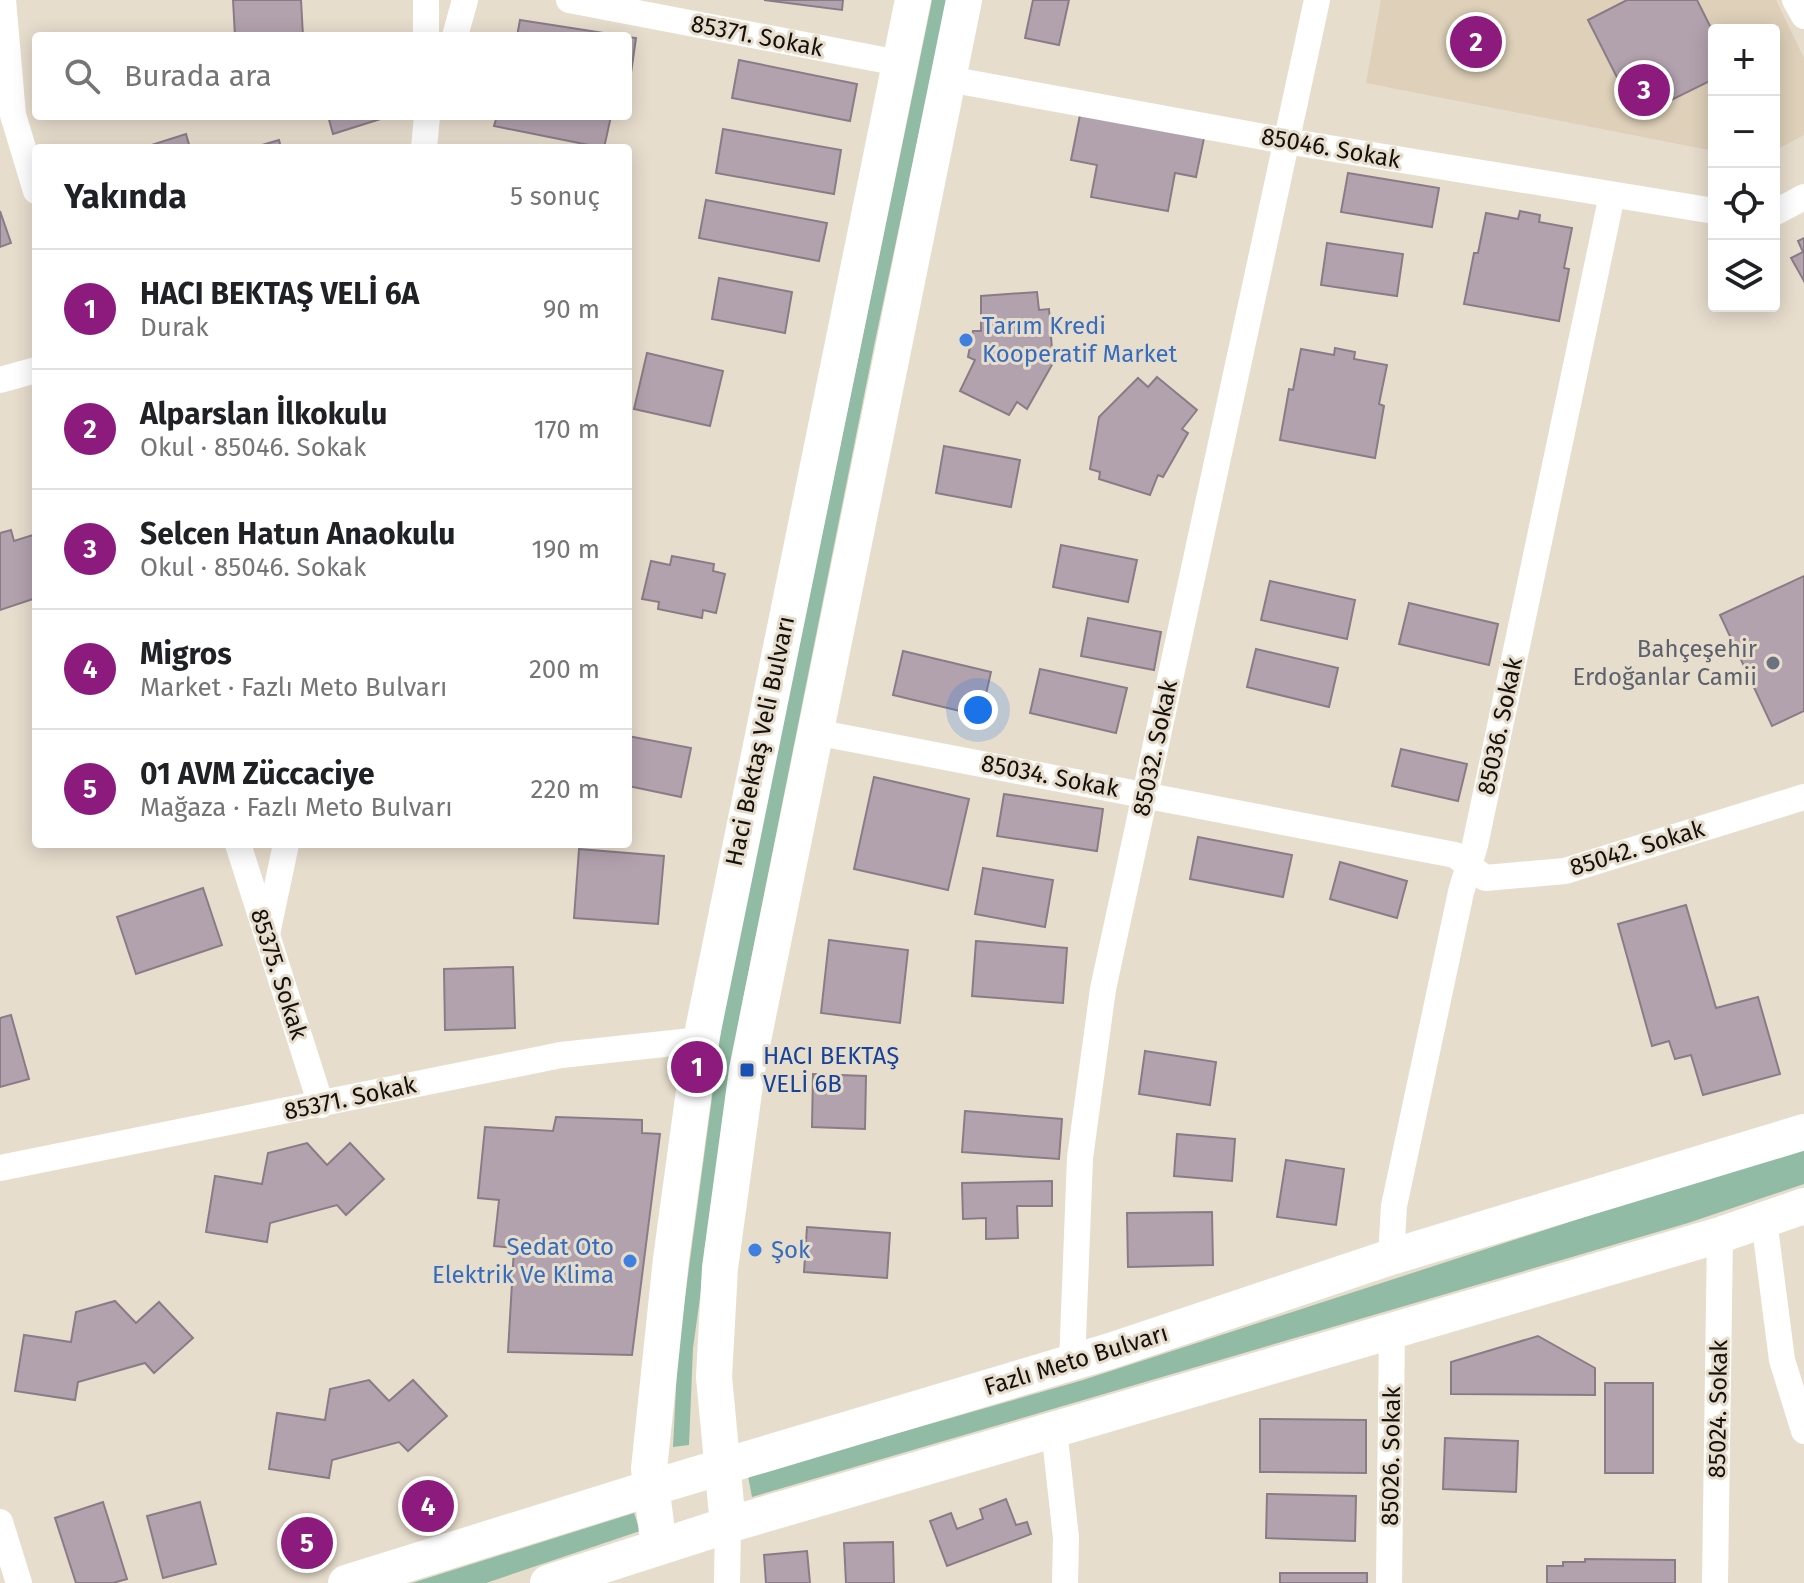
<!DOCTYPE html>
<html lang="tr">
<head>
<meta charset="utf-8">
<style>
  :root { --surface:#fff; --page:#f6f6f6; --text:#202124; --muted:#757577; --line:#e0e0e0; --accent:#8d1b7d }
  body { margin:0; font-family:"Fira Sans",sans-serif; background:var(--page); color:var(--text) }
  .controls { position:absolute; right:24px; top:24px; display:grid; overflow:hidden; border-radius:8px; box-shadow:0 4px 20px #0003 }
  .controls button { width:72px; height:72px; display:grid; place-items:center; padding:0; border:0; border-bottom:2px solid var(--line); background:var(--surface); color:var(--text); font:40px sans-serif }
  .you { position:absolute; left:978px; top:710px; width:28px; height:28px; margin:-20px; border:6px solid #fff; border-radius:50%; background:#1a73e8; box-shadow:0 0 0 12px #1a73e833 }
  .badge { display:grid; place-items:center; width:52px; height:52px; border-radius:50%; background:var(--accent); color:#fff; font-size:26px; font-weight:700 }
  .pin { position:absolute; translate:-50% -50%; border:4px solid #fff; box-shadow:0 2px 8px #0006 }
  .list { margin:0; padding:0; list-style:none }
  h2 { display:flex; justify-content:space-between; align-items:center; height:104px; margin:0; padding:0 32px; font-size:34px }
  h2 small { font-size:26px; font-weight:400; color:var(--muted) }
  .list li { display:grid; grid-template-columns:52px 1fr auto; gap:24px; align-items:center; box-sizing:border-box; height:120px; padding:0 32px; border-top:2px solid var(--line) }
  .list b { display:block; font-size:30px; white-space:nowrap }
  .list p { margin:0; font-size:26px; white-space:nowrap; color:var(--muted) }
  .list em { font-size:26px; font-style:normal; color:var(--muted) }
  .icon { flex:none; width:44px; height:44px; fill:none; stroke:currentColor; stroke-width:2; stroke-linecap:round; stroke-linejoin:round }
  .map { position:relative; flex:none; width:1804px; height:1583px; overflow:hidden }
  .search { position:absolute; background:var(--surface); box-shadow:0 4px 20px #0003; left:32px; top:32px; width:600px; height:88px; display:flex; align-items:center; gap:20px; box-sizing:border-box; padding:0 28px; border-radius:8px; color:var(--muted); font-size:30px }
  .panel { position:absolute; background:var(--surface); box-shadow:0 4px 20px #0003; left:32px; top:144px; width:600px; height:704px; border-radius:8px }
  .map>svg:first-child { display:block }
  .built { fill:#ded0b9 }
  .green { fill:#91bba4 }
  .building { fill:#b2a2ae; stroke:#8a7c87; stroke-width:2 }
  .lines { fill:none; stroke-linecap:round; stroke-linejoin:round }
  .minor { stroke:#fff; stroke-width:26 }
  .secondary { stroke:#fff; stroke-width:36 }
  .shop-dot { fill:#3f7fe0; stroke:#e7ddcd; stroke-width:3 }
  .worship-dot { fill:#6b7280; stroke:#e7ddcd; stroke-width:3 }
  .transit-dot { fill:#1a4fb4; stroke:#e7ddcd; stroke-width:3 }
  .labels { text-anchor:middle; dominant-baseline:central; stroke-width:6; stroke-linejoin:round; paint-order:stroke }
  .street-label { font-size:24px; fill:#14110c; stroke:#e7ddcd }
  .shop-label { font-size:24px; fill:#366cbe; stroke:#e7ddcd; text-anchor:start }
  .worship-label { font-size:24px; fill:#5b616d; stroke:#e7ddcd; text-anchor:end }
  .transit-label { font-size:24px; fill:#164399; stroke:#e7ddcd; text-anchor:start }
</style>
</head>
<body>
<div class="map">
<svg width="1804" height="1583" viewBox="0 0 1804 1583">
  <rect width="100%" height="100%" fill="#e7ddcd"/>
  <path class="built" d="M1381,0H1776L1804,58V135L1774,151V30H1714V151L1366,83Z"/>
  <g class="green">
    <path d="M932,0H947L874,346L739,1019L693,1348L689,1445L673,1447L678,1349L723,1016Z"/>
    <path d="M1804,1150V1184L1688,1223L752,1497L748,1476L1083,1380L1674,1188Z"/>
    <path d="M634,1513L640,1531L486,1583H412Z"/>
  </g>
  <g class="building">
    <path d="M233,0H301L303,36H235Z"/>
    <path d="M764,0H843L842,10Z"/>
    <path d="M1033,0H1069L1059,45L1025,38Z"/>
    <path d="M1627,0H1697L1714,34V79L1637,117L1588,20Z"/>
    <path d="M520,20L623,36H517Z"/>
    <path d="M628,37L636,38L631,73L628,72Z"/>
    <path d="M739,60L857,84L850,121L732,98Z"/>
    <path d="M1080,115L1204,138L1196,177L1175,173L1168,211L1091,197L1097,165L1071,160Z"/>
    <path d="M328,116H390L333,134Z"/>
    <path d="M497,116H611L604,148L494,126Z"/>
    <path d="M723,129L841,150L834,194L716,173Z"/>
    <path d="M186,134L190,148H149L148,146Z"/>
    <path d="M279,140L281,148H252Z"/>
    <path d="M1348,173L1439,188L1432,227L1341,212Z"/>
    <path d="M706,200L827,223L819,261L699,238Z"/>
    <path d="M0,211L11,243L0,247Z"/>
    <path d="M1520,211L1540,215L1539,222L1572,228L1564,268L1569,269L1559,321L1464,304L1474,253H1478L1486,213L1518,219Z"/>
    <path d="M1804,238V281L1791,258L1803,252L1798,241Z"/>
    <path d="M1327,243L1403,254L1397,296L1321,285Z"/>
    <path d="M719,278L792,292L785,333L712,319Z"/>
    <path d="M1037,292L1039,310L1049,309L1053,363L1027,409L1017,402L1009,415L960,391L975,360L968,357L973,331H981V296Z"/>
    <path d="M1335,348L1355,352L1354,359L1387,365L1379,404L1384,406L1375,458L1280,440L1289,389L1293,390L1301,349L1334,355Z"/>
    <path d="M647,353L723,371L710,426L634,409Z"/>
    <path d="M1157,377L1197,410L1182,429L1188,433L1163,477L1158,475L1150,495L1099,479L1100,472L1090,469L1099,417L1138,378L1148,387Z"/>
    <path d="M944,446L1020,460L1011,507L936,493Z"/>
    <path d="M11,530L14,541L36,534V598L0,610V533Z"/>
    <path d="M1061,545L1137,560L1128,602L1053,587Z"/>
    <path d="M672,556L714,564L713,571L725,574L716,613L703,610L702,618L658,609L659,602L642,599L651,561L670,565Z"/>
    <path d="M1804,576V711L1772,726L1720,615Z"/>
    <path d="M1270,581L1355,600L1347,639L1261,620Z"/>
    <path d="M1409,603L1498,624L1489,665L1399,644Z"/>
    <path d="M1088,618L1161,632L1154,670L1081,656Z"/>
    <path d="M1256,649L1338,668L1329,707L1247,687Z"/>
    <path d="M903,651L991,672L981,716L893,695Z"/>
    <path d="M1040,669L1127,688L1116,733L1030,713Z"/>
    <path d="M628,736L691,748L681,797L628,786Z"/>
    <path d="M1401,749L1467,764L1458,801L1392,786Z"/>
    <path d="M874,777L969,799L948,890L854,869Z"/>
    <path d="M1004,794L1103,809L1097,851L997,836Z"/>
    <path d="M1198,837L1292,855L1283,897L1190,879Z"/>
    <path d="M579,849L664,856L658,924L574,918Z"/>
    <path d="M1340,862L1407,881L1397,918L1330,899Z"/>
    <path d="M983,868L1053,880L1045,927L975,914Z"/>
    <path d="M203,888L222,945L136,974L117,917Z"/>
    <path d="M1686,905L1716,1008L1758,997L1780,1074L1703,1095L1691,1055L1675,1059L1669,1041L1652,1046L1618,924Z"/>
    <path d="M829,940L908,950L900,1023L821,1013Z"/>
    <path d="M976,941L1067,948L1063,1003L972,996Z"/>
    <path d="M513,967L515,1028L445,1030L444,969Z"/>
    <path d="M11,1015L29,1079L0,1087V1018Z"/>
    <path d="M1145,1051L1216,1062L1210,1105L1139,1094Z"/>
    <path d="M813,1074L866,1076L865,1129L812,1127Z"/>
    <path d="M965,1111L1062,1119L1059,1159L962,1152Z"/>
    <path d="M556,1117L642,1120V1133L660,1134L632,1355L508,1352L514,1248L494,1246L499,1200L478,1198L485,1127L553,1131Z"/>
    <path d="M1177,1134L1235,1139L1232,1181L1174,1176Z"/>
    <path d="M307,1143L327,1165L350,1143L384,1179L346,1215L337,1205L270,1223L267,1242L206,1232L215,1176L262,1184L268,1153Z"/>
    <path d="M1286,1160L1344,1169L1336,1225L1277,1217Z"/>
    <path d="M1052,1181V1206H1017L1018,1238L986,1239V1218L963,1219L962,1183Z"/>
    <path d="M1212,1212L1213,1265L1128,1267L1127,1213Z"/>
    <path d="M807,1227L890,1233L887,1278L804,1272Z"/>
    <path d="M115,1301L136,1323L159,1302L193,1338L154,1373L145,1363L78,1382L75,1400L15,1391L24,1335L71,1342L76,1312Z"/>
    <path d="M1538,1336L1595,1368V1395L1451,1394V1362Z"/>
    <path d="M369,1380L389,1401L413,1380L447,1416L408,1451L399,1442L332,1460L329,1478L269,1469L277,1413L325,1420L330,1389Z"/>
    <rect x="1605" y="1383" width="48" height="90"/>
    <path d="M1260,1419L1366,1420V1473L1260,1472Z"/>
    <path d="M1445,1438L1518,1441L1516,1492L1443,1489Z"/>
    <path d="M1267,1494L1356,1496L1355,1541L1266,1538Z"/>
    <path d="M1006,1499L1016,1525L1027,1522L1031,1534L947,1566L930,1521L951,1513L957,1529L983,1519L980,1509Z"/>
    <path d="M103,1502L127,1579L113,1583H76L55,1518Z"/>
    <path d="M200,1502L216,1564L163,1578L147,1516Z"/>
    <path d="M893,1542L894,1583H846L844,1543Z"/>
    <path d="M807,1551L810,1583H766L764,1555Z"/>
    <path d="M1585,1559L1675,1560V1583H1547V1566H1563V1562H1585Z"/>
    <rect x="1280" y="1573" width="87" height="10"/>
  </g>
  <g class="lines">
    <g class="minor">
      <path d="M3,0L13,115L36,191"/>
      <path d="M426,0V36"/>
      <path d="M569,0L899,63"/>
      <path d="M1795,0L1804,16"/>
      <path d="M455,36L465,0"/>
      <path d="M948,79L1286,141L1714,211"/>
      <path d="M424,148L427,116"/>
      <path d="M1774,213L1804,197"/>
      <path d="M0,380L36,370"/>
      <path d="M815,732L1455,855L1485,878L1565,871L1804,797"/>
      <path d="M238,844L321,1105"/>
      <path d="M267,934L286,844"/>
      <path d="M0,1168L561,1055L701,1040"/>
      <path d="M1764,1220L1782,1360L1804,1431"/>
      <path d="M1391,1257L1394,1206L1461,892L1475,845L1612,195"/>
      <path d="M1072,1363L1080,1158L1103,989L1317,0"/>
      <path d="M1054,1429L1066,1538L1065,1583"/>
      <path d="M0,1522L19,1583"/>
      <path d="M727,1583L728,1525"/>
      <path d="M1389,1583L1392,1330"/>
      <path d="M1715,1583L1720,1235"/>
    </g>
    <g class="secondary">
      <path d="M728,1525L714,1377L720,1268L747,1070L964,0"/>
      <path d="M659,1547L649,1469L671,1259L701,1040L913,0"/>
      <path d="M346,1583L651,1488L1110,1351L1391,1257L1804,1132"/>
      <path d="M548,1583L728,1525L1720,1235L1804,1206"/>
    </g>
  </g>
  <g class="shop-dot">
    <circle cx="966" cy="340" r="8"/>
    <circle cx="755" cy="1250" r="8"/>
    <circle cx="630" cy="1261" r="8"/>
  </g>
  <circle class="worship-dot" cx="1773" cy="663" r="8"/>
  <rect class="transit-dot" x="739" y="1062" width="16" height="16" rx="4"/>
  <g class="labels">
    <g class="street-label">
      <text transform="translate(757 36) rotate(11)">85371. Sokak</text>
      <text transform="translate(1331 148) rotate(10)">85046. Sokak</text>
      <text transform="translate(1500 726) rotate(-78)">85036. Sokak</text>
      <text transform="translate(760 741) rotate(-78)">Haci Bektaş Veli Bulvarı</text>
      <text transform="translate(1155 748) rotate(-78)">85032. Sokak</text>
      <text transform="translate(1050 776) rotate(11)">85034. Sokak</text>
      <text transform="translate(1637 848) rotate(-17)">85042. Sokak</text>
      <text transform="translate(279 974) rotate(72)">85375. Sokak</text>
      <text transform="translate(350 1098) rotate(-12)">85371. Sokak</text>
      <text transform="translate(1076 1360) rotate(-17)">Fazlı Meto Bulvarı</text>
      <text transform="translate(1718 1409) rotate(-89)">85024. Sokak</text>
      <text transform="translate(1391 1456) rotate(-89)">85026. Sokak</text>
    </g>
    <g class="shop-label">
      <text x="982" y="326">Tarım Kredi<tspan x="982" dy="28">Kooperatif Market</tspan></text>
      <text x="614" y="1247" text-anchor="end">Sedat Oto<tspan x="614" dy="28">Elektrik Ve Klima</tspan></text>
      <text x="771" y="1250">Şok</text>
    </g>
    <g class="worship-label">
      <text x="1757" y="649">Bahçeşehir<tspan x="1757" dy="28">Erdoğanlar Camii</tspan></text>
    </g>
    <g class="transit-label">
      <text x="763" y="1056">HACI BEKTAŞ<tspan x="763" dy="28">VELİ 6B</tspan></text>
    </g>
  </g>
</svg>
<div class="controls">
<button>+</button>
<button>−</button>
<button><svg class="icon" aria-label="locate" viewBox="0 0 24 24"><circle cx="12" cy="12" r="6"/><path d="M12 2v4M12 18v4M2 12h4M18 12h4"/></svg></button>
<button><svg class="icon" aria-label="layers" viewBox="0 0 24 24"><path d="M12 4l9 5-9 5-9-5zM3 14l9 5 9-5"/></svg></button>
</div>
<div class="you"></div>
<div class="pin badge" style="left:697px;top:1067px">1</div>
<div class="pin badge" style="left:1476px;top:42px">2</div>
<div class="pin badge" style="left:1644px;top:90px">3</div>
<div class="pin badge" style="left:428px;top:1506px">4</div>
<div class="pin badge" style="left:307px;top:1543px">5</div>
<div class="search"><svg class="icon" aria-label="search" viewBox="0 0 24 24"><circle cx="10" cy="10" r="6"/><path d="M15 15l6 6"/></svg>Burada ara</div>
<section class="panel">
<h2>Yakında<small>5 sonuç</small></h2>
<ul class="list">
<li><span class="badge">1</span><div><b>HACI BEKTAŞ VELİ 6A</b><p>Durak</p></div><em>90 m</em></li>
<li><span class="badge">2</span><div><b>Alparslan İlkokulu</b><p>Okul · 85046. Sokak</p></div><em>170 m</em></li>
<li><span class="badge">3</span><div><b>Selcen Hatun Anaokulu</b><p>Okul · 85046. Sokak</p></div><em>190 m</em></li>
<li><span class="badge">4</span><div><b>Migros</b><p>Market · Fazlı Meto Bulvarı</p></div><em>200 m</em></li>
<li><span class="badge">5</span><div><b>01 AVM Züccaciye</b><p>Mağaza · Fazlı Meto Bulvarı</p></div><em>220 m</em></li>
</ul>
</section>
</div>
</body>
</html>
